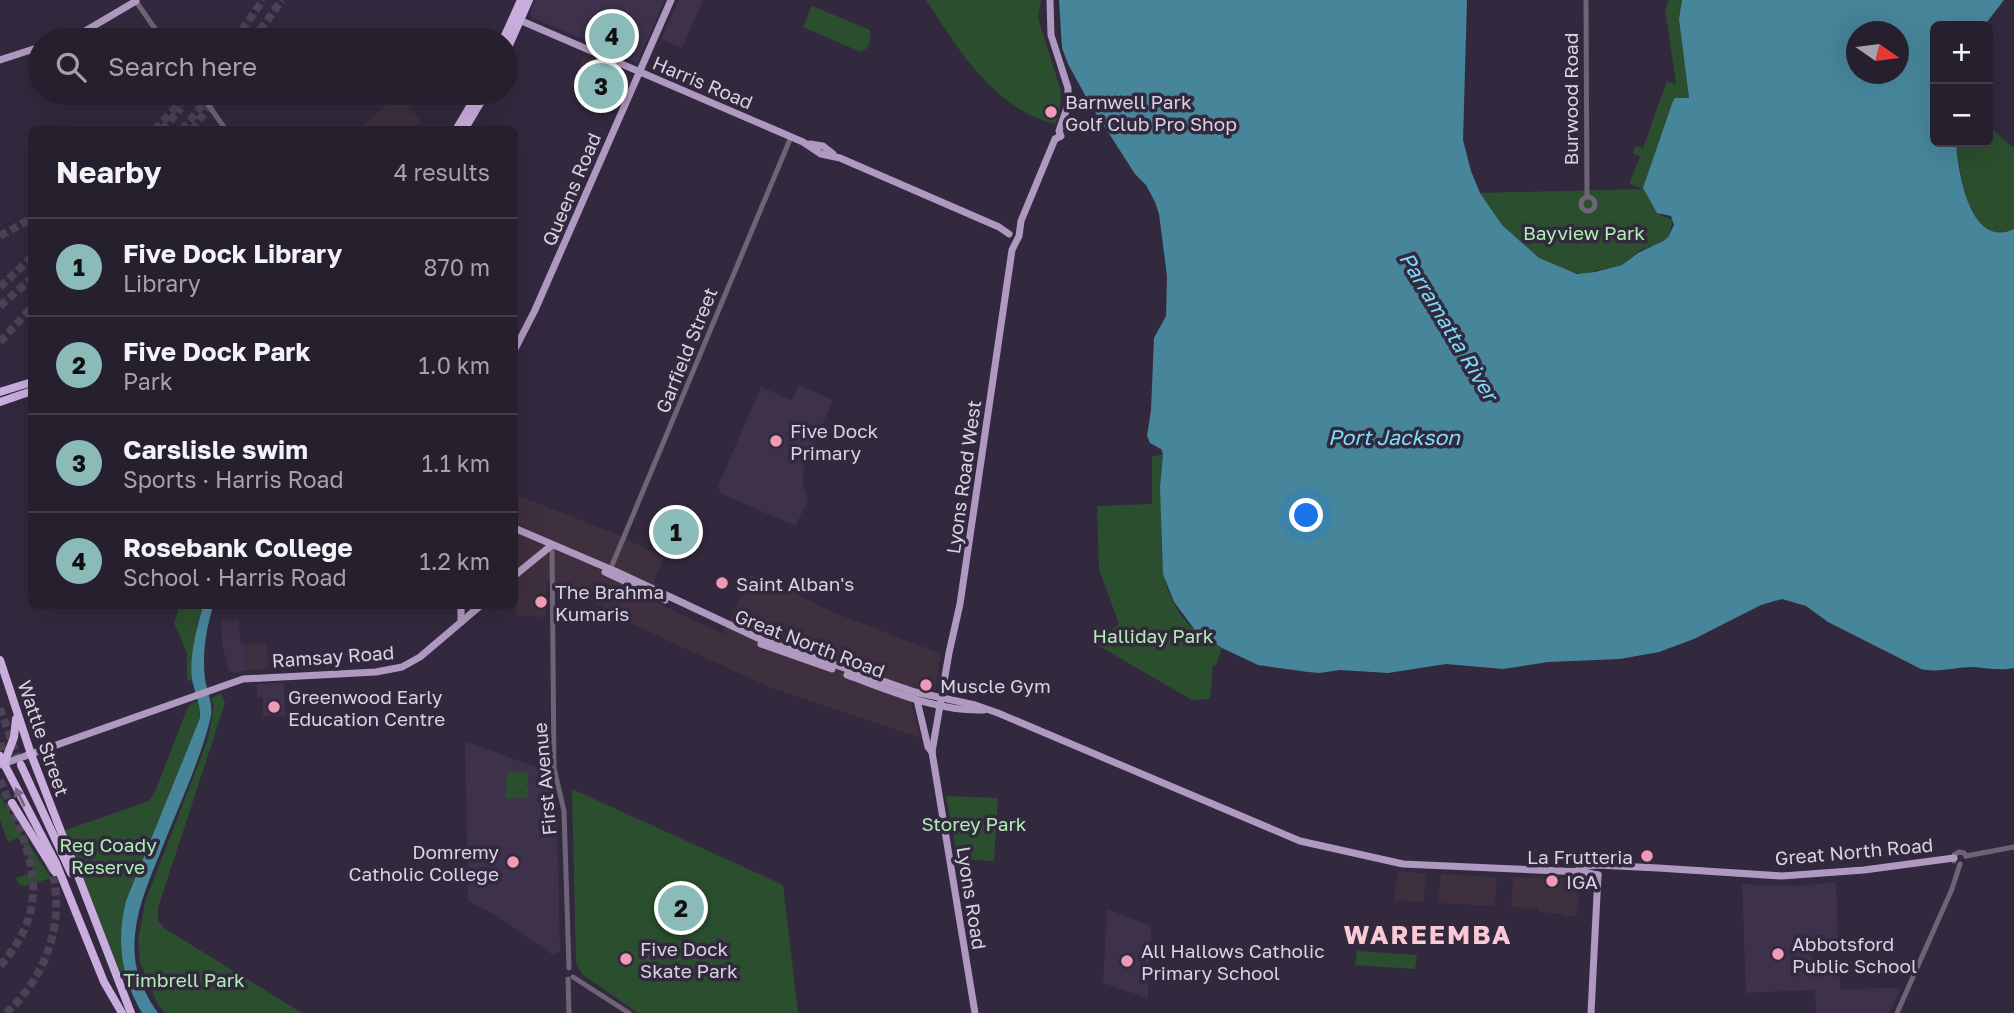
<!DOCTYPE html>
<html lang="en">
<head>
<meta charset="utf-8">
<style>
  :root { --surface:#261f2e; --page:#322c3a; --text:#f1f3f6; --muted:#a4a2aa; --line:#423d4a; --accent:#8bbbb9 }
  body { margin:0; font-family:"Golos Text",sans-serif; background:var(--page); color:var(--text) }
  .controls { position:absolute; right:21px; top:21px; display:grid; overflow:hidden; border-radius:10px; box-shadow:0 7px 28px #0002 }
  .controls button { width:63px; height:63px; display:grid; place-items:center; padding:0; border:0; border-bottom:2px solid var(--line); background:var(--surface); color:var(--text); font:35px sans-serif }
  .compass { position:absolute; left:1846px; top:21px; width:63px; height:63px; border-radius:50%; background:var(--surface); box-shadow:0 7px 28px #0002; rotate:104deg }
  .you { position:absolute; left:1307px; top:516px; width:24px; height:24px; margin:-18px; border:5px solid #fff; border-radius:50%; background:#1a73e8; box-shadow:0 0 0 10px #1a73e833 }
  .badge { display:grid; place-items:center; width:46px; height:46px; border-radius:50%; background:var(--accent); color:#111; font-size:23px; font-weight:700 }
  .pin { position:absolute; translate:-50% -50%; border:4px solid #fff; box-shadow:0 2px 7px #0006 }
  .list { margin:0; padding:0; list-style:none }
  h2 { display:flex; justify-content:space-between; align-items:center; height:91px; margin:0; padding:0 28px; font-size:30px }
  h2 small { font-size:23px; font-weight:400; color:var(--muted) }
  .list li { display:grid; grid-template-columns:46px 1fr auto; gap:21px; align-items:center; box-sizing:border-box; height:98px; padding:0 28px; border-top:2px solid var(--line) }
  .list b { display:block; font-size:26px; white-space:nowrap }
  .list p { margin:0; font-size:23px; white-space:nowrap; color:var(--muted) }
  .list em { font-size:23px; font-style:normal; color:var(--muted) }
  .icon { flex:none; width:38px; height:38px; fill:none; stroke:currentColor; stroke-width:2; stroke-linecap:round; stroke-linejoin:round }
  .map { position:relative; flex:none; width:2014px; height:1013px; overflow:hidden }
  .search { position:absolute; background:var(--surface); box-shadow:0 7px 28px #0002; left:28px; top:28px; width:490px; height:77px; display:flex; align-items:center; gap:18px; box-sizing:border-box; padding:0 24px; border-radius:38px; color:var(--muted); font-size:26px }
  .panel { position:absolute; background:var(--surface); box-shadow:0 7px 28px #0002; left:28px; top:126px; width:490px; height:483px; border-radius:10px }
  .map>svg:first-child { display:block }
  .commercial { fill:#3e303e }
  .built { fill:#3d314b }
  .green { fill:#2b4f2e }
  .water { fill:#47869a; fill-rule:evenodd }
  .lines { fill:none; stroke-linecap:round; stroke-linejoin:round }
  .highway-tunnel { stroke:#4b4256; stroke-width:8; stroke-dasharray:8 4; stroke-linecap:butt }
  .minor { stroke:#6f6477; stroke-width:5 }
  .major { stroke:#b099c0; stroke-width:7 }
  .highway { stroke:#c9aedd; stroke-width:8 }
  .oneway { fill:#766586 }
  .poi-dot { fill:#f19ab4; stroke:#32293e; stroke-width:2.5 }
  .labels { text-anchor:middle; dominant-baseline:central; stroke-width:7; stroke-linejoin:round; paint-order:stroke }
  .street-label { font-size:19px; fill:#d9d3e1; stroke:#32293e }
  .poi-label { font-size:19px; fill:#d9d3e1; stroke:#32293e; text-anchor:start }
  .park-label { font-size:19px; fill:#b0efb4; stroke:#32293e }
  .water-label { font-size:21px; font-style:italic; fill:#7cdefc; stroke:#32293e }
  .district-label { font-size:26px; font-weight:bold; letter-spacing:2px; fill:#fbc9d6; stroke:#32293e }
</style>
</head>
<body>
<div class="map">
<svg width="2014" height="1013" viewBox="0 0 2014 1013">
  <rect width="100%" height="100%" fill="#32293e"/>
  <g class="commercial">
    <path d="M584,57L628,75V80L618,106L570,87Z"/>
    <path d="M400,93L420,121L410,129H359Z"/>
    <path d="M514,494L616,534L664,558L653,582L665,588L658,603L723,634L751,575L779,588L781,586L830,611L941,654L935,690L916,686L911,704L921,738L769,687L604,611L605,608L546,581L545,617L516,616Z"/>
    <path d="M267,643L268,669L246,670L245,644Z"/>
    <path d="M1398,871L1427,874L1423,902L1394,900Z"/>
    <path d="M1441,874L1497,877L1495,906L1438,903Z"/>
    <path d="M1513,877L1580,878L1577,916H1565L1564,914L1538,912V908L1511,907Z"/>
  </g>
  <g class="built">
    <path d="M535,0H665L637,63L533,18L530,14Z"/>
    <path d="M679,0H703L682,48L661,39Z"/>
    <path d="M799,385L833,400L803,469V485L808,501L795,526L720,493L718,486L761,387L792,400Z"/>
    <path d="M239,619L240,643L245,644L246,670L233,673L229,671L222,644V620Z"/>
    <path d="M284,683L285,716H263V698L257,697V684Z"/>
    <path d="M465,741L547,771L557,812L560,952L553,955L495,915L468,901Z"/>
    <path d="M1836,882L1838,944L1806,941L1814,964L1839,966L1840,989L1901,988L1889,1013H1816L1815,990L1746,993L1742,884L1797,886Z"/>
    <path d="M1107,909L1151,926L1148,998L1103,983Z"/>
  </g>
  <g class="green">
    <path d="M926,0H1041L1038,18L1061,91L1060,110L1055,124C993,108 959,50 926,0Z"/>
    <path d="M1669,0H1682L1679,19L1689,99L1675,98L1660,215L1673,220L1668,237L1655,245L1639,251L1622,265L1582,274L1565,270L1539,258L1519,242L1502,225L1480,193L1643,189L1629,184L1640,156L1633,153L1635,146L1643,148L1667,81L1675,84L1676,82L1665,10Z"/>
    <path d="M812,6L870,30C872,40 869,48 861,52L803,27Z"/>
    <path d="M1988,126L2014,148V229C1968,251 1960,171 1956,142H1988Z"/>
    <path d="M1163,454C1160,474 1162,494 1162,514C1161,556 1159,599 1195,630C1203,637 1213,642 1222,648L1216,665H1213L1210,699L1192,700L1094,643L1119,624L1099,569L1097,506L1152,504V457Z"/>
    <path d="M180,606H203L197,625L192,680L187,681V653L174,623Z"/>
    <path d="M221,693L225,703L158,908V920L164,928L302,1013H165L157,1003L140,962L138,940L145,902L208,739L214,707L211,698Z"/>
    <path d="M199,701L200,718L126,901C119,928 120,953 126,980L121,982L63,831L149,801L155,792L187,709L192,703Z"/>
    <path d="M527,772L528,783L525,784L528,787V798H506V787H508L506,784V773Z"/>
    <path d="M572,789L783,885L798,1013H638L582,974L576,963Z"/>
    <path d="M0,795L15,823L51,878L25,886L19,884L16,878L34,872L20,837L8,842L0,820Z"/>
    <path d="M946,796L998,798L994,861L958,859Z"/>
    <path d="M1357,951L1417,955L1415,969L1355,965Z"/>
  </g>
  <g class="water">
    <path d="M1059,0H1467L1463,140L1471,171L1480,193L1502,225L1539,258L1577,274L1595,272L1622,265L1638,253L1663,241L1668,237L1674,225L1671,216L1657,213L1643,188L1673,101L1675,98H1689L1679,19L1682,0H2004L1984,26H1935V142H1956C1958,172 1970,250 2014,229V668C1999,671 1988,668 1973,667C1955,667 1939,673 1921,669L1828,622L1806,606L1782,599L1761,605L1694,639L1659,652L1620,659L1548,662L1503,669L1446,664L1388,673L1340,670L1319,673L1308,672L1258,665L1222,648L1195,630L1174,602L1163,574L1160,487L1163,454L1161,449L1150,443L1147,436L1151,410L1154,338L1166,316L1167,276L1159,214L1155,202L1146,185L1135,174L1090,104L1068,64L1062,48ZM1856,32H1898V74H1856Z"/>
    <path d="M203,606H213C206,630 202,654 205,679C207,691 213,704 211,716C201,760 175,814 159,856C144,892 128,930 137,970C141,985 149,1001 158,1013H142C121,977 116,941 126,901L200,718C201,703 194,692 192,679C189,656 197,627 203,606Z"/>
  </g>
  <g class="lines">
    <g class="highway-tunnel">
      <path d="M235,40L263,0"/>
      <path d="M253,40L282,0"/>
      <path d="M155,130L189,93"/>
      <path d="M162,130L181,108"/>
      <path d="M182,130L212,93"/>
      <path d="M192,130L219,93"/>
      <path d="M0,236L32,218"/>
      <path d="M0,287L32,257"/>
      <path d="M0,306L32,278"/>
      <path d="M0,342L32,307"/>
      <path d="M0,708L20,765"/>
      <path d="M0,743L8,763"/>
      <path d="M0,780C28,850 58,900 0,966"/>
      <path d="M6,1013C46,978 68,918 50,865"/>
    </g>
    <g class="minor">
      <path d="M135,0L163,40"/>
      <path d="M1586,0L1587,197"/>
      <path d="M200,93L226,130"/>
      <circle cx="1588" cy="204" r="7"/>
      <path d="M552,545L554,768L564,811L569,968"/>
      <path d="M610,570L791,137"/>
      <path d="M1966,856L2014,847"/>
      <path d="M1954,861V855L1959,852L1964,853L1966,856"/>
      <path d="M573,977L629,1013"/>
      <path d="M568,979L569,1013"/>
      <path d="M1897,1013L1952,889L1960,864"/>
    </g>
    <g class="major">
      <path d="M517,19L803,142L821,154L840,158L999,227L1009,234"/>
      <path d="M65,40L75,37L136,1"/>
      <path d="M0,60L40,47"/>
      <path d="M810,144L823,146L833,154"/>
      <path d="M514,351L535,310L671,0"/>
      <path d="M514,528L617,572L760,639L915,692L975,705L998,713L1300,841L1403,864L1583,872L1598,875"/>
      <path d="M605,572L665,600"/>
      <path d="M514,576L552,545"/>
      <path d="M461,606V622"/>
      <path d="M761,644L832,669"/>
      <path d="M847,675C889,690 938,712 984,710"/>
      <path d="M917,700L928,747L932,752"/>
      <path d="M0,765L243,679L376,672L402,667L420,657L480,606"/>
      <path d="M1579,867L1597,865L1658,868L1782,876L1864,870L1954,858"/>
      <path d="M975,1013L932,752L949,653L960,604L1012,250L1019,236L1021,221L1055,139L1061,136L1059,131L1068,105V88L1051,35L1050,0"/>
      <path d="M1591,1013L1598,875"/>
    </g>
    <g class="highway">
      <path d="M503,40L521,0"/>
      <path d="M506,52L529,0"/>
      <path d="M456,130L478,93"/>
      <path d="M464,130L486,93"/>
      <path d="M0,392L32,382"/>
      <path d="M0,402L32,391"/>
      <path d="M0,660L31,754L131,1013"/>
      <path d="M0,756L56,863L104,982L122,1013"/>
      <path d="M4,764L14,737L16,719"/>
      <path d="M21,765L71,873"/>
      <path d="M12,803L55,872"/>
    </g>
  </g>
  <defs><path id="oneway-solid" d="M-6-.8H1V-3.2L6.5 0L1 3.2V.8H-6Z" transform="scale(1.75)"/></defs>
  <use class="oneway" href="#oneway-solid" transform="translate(20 797) rotate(-116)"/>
  <g class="poi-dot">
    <circle cx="1051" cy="112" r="7"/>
    <circle cx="776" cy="441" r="7"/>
    <circle cx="722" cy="583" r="7"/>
    <circle cx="541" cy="602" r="7"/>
    <circle cx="926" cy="685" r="7"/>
    <circle cx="274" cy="707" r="7"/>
    <circle cx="1647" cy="856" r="7"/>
    <circle cx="513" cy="862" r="7"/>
    <circle cx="1552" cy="881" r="7"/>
    <circle cx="1778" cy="954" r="7"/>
    <circle cx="626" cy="959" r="7"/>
    <circle cx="1127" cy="961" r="7"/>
  </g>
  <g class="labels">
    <g class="street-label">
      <text transform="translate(703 82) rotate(23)">Harris Road</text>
      <text transform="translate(1570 99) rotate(-90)">Burwood Road</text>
      <text transform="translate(571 189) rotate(-67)">Queens Road</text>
      <text transform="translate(686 350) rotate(-68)">Garfield Street</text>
      <text transform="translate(963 477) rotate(-82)">Lyons Road West</text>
      <text transform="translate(810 643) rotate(21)">Great North Road</text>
      <text transform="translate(333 656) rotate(-4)">Ramsay Road</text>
      <text transform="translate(44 738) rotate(71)">Wattle Street</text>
      <text transform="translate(544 779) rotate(-95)">First Avenue</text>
      <text transform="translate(1854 851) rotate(-5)">Great North Road</text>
      <text transform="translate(972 898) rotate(81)">Lyons Road</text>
    </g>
    <g class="poi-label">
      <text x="1065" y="101">Barnwell Park<tspan x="1065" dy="22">Golf Club Pro Shop</tspan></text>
      <text x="790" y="430">Five Dock<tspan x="790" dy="22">Primary</tspan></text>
      <text x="736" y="583">Saint Alban's</text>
      <text x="555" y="591">The Brahma<tspan x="555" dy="22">Kumaris</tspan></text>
      <text x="940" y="685">Muscle Gym</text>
      <text x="288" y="696">Greenwood Early<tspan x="288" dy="22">Education Centre</tspan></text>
      <text x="499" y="851" text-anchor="end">Domremy<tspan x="499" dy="22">Catholic College</tspan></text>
      <text x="1633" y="856" text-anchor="end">La Frutteria</text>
      <text x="1566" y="881">IGA</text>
      <text x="1792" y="943">Abbotsford<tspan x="1792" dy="22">Public School</tspan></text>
      <text x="640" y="948">Five Dock<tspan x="640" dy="22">Skate Park</tspan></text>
      <text x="1141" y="950">All Hallows Catholic<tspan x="1141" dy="22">Primary School</tspan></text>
    </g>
    <g class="park-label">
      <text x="1584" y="232">Bayview Park</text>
      <text x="1153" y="635">Halliday Park</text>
      <text x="974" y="823">Storey Park</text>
      <text x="108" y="844">Reg Coady<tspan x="108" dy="22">Reserve</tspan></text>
      <text x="184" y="979">Timbrell Park</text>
    </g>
    <g class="water-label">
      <text transform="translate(1449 326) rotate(59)">Parramatta River</text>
      <text x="1394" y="437">Port Jackson</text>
    </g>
    <g class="district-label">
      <text x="1428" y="934">WAREEMBA</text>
    </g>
  </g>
</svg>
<div class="controls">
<button>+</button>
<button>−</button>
</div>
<svg class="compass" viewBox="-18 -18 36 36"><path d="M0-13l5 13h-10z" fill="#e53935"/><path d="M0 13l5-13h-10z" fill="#a4a2aa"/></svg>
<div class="you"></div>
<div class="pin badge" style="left:676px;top:532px">1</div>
<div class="pin badge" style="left:681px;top:908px">2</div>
<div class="pin badge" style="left:601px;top:86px">3</div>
<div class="pin badge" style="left:612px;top:36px">4</div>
<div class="search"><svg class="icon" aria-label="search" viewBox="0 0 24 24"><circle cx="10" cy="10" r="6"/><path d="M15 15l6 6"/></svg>Search here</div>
<section class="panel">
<h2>Nearby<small>4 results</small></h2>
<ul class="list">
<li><span class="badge">1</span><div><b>Five Dock Library</b><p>Library</p></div><em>870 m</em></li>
<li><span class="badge">2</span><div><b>Five Dock Park</b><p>Park</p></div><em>1.0 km</em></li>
<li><span class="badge">3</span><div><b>Carslisle swim</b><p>Sports · Harris Road</p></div><em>1.1 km</em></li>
<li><span class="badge">4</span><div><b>Rosebank College</b><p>School · Harris Road</p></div><em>1.2 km</em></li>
</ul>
</section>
</div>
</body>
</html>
